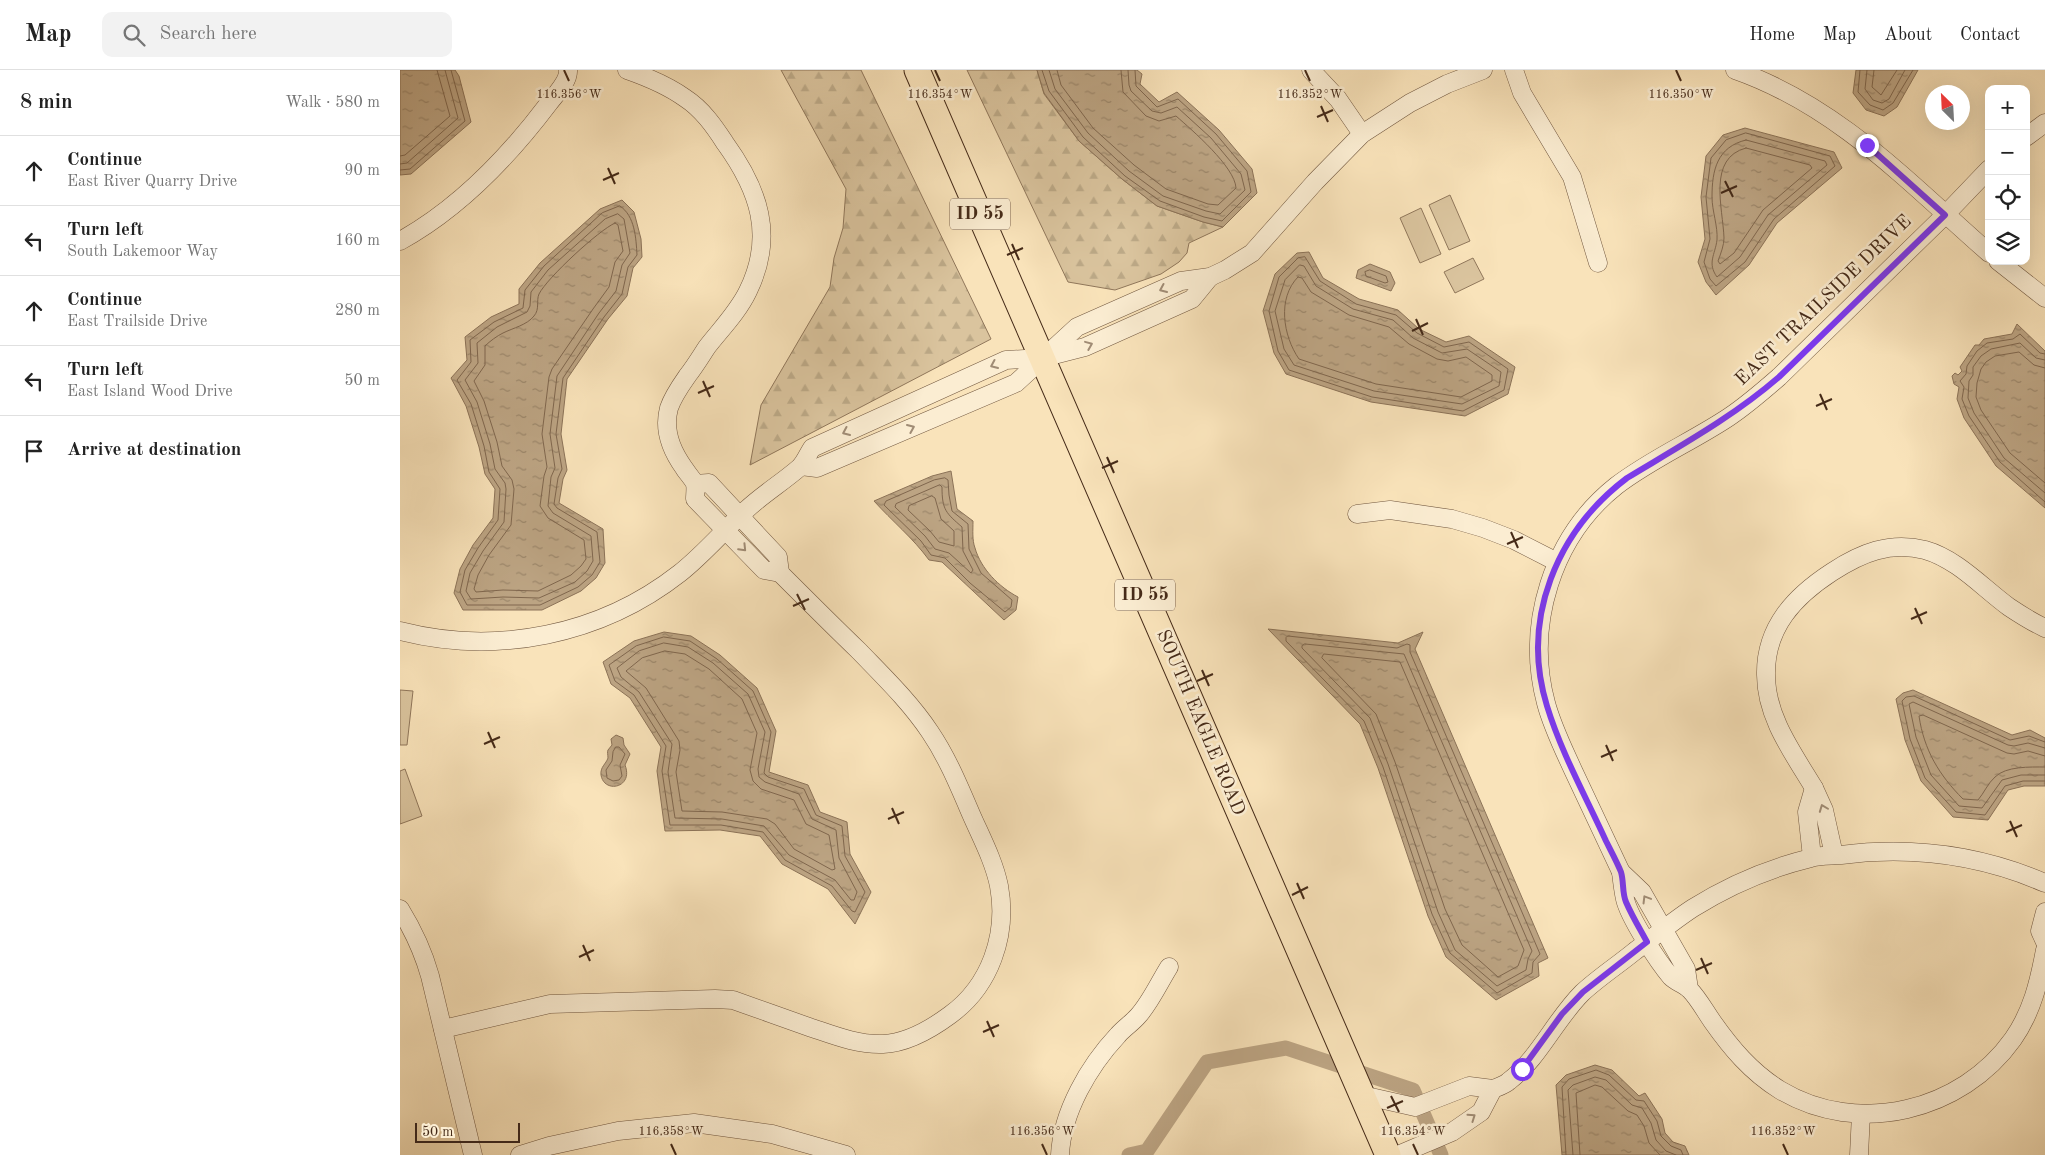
<!DOCTYPE html>
<html lang="en">
<head>
<meta charset="utf-8">
<style>
  :root { --surface:#fff; --page:#f2f2f2; --text:#222; --muted:#767676; --line:#e0e0e0 }
  body { margin:0; font-family:"Old Standard TT",serif; background:var(--page); color:var(--text) }
  .controls { position:absolute; right:15px; top:15px; display:grid; overflow:hidden; border-radius:10px; box-shadow:0 5px 20px #0002 }
  .controls button { width:45px; height:45px; display:grid; place-items:center; padding:0; border:0; border-bottom:1px solid var(--line); background:var(--surface); color:var(--text); font:25px sans-serif }
  .compass { position:absolute; left:1525px; top:15px; width:45px; height:45px; border-radius:50%; background:var(--surface); box-shadow:0 5px 20px #0002; rotate:336deg }
  .scale { position:absolute; left:15px; bottom:12px; width:105px; box-sizing:border-box; padding-left:5px; border:2px solid #452a18; border-top:0; font-size:14px; line-height:18px; white-space:nowrap; color:#452a18; -webkit-text-stroke:4px #fbedd2; paint-order:stroke }
  .stop { position:absolute; width:15px; height:15px; margin:-11px; border:4px solid #7c3aed; border-radius:50%; background:#fff }
  .stop.end { background:#7c3aed; border-color:#fff; box-shadow:0 1px 5px #0008 }
  .list { margin:0; padding:0; list-style:none }
  h2 { display:flex; justify-content:space-between; align-items:center; height:65px; margin:0; padding:0 20px; font-size:21px }
  h2 small { font-size:16px; font-weight:400; color:var(--muted) }
  .list li { display:grid; grid-template-columns:32px 1fr auto; gap:15px; align-items:center; box-sizing:border-box; height:70px; padding:0 20px; border-top:1px solid var(--line) }
  .list b { display:block; font-size:19px; white-space:nowrap }
  .list p { margin:0; font-size:16px; white-space:nowrap; color:var(--muted) }
  .list em { font-size:16px; font-style:normal; color:var(--muted) }
  .icon { flex:none; width:28px; height:28px; fill:none; stroke:currentColor; stroke-width:2; stroke-linecap:round; stroke-linejoin:round }
  .map { position:relative; flex:none; width:1645px; height:1085px; overflow:hidden }
  header { display:flex; align-items:center; gap:30px; box-sizing:border-box; height:70px; padding:0 25px; background:var(--surface); border-bottom:1px solid var(--line) }
  header strong { font-size:24px }
  nav { display:flex; gap:28px; margin-inline-start:auto; font-size:18px }
  .search { width:350px; height:45px; background:var(--page); display:flex; align-items:center; gap:12px; box-sizing:border-box; padding:0 18px; border-radius:10px; color:var(--muted); font-size:19px }
  main { display:flex }
  aside { flex:1; background:var(--surface) }
  .map>svg:first-child { display:block }
  .green { fill:#dac49e; stroke:#90775b }
  .forest { fill:url(#forest-firs); stroke:#90775b }
  .water { fill:url(#water-ripples); stroke:#8c7358 }
  .lines { fill:none; stroke-linecap:round; stroke-linejoin:round }
  .shore { stroke:#80674e; stroke-width:1 }
  .canal { stroke:#bca483; stroke-width:15 }
  .minor-casing { stroke:#725840; stroke-width:19 }
  .highway-casing { stroke:#452a18; stroke-width:27 }
  .minor { stroke:#fbedd2; stroke-width:18 }
  .highway { stroke:#f9e3ba; stroke-width:25 }
  .oneway { stroke:#a08c75 }
  .route { stroke:#7c3aed; stroke-width:6 }
  .ticks { fill:none; stroke:#452a18; stroke-width:2 }
  .labels { text-anchor:middle; dominant-baseline:central; stroke-width:5; stroke-linejoin:round; paint-order:stroke }
  .shield { fill:#fbedd2; stroke:#7c6450; stroke-width:1 }
  .shield-label { font-size:18px; font-weight:bold; fill:#452a18 }
  .street-label { font-size:19px; fill:#452a18; stroke:#fbedd2 }
  .ticks-label { font-size:12px; text-anchor:middle; fill:#452a18; stroke:#fbedd2; stroke-width:5; stroke-linejoin:round; paint-order:stroke }
</style>
</head>
<body>
<header>
<strong>Map</strong>
<div class="search"><svg class="icon" aria-label="search" viewBox="0 0 24 24"><circle cx="10" cy="10" r="6"/><path d="M15 15l6 6"/></svg>Search here</div>
<nav><a>Home</a><a>Map</a><a>About</a><a>Contact</a></nav>
</header>
<main>
<aside>
<h2>8 min<small>Walk · 580 m</small></h2>
<ul class="list">
<li><svg class="icon" aria-label="ahead" viewBox="0 0 24 24"><path d="M12 20V5M6 11l6-6 6 6"/></svg><div><b>Continue</b><p>East River Quarry Drive</p></div><em>90 m</em></li>
<li><svg class="icon" aria-label="left" viewBox="0 0 24 24"><path d="M17 20v-9H6M10 6l-5 5 5 5"/></svg><div><b>Turn left</b><p>South Lakemoor Way</p></div><em>160 m</em></li>
<li><svg class="icon" aria-label="ahead" viewBox="0 0 24 24"><path d="M12 20V5M6 11l6-6 6 6"/></svg><div><b>Continue</b><p>East Trailside Drive</p></div><em>280 m</em></li>
<li><svg class="icon" aria-label="left" viewBox="0 0 24 24"><path d="M17 20v-9H6M10 6l-5 5 5 5"/></svg><div><b>Turn left</b><p>East Island Wood Drive</p></div><em>50 m</em></li>
<li><svg class="icon" aria-label="arrive" viewBox="0 0 24 24"><path d="M6 21V4h12l-3 4 3 4H6"/></svg><div><b>Arrive at destination</b></div></li>
</ul>
</aside>
<div class="map">
<svg width="1645" height="1085" viewBox="0 0 1645 1085">
  <defs>
    <pattern id="forest-firs" width="22" height="20" patternUnits="userSpaceOnUse" patternTransform="scale(1.25)"><rect width="22" height="20" fill="#dac49e"/><path d="M5 1l3.5 6h-7zM16 11l3.5 6h-7z" fill="#bca987"/></pattern>
    <pattern id="water-ripples" width="26" height="14" patternUnits="userSpaceOnUse" patternTransform="scale(1.25)"><rect width="26" height="14" fill="#bca483"/><path d="M2 4q2-2 4 0t4 0M15 11q2-2 4 0t4 0" fill="none" stroke="#9b866a"/></pattern>
  </defs>
  <rect width="100%" height="100%" fill="#f9e3ba"/>
  <filter id="stains"><feTurbulence type="fractalNoise" baseFrequency=".004" numOctaves="4"/><feColorMatrix values="0 0 0 0 .2 0 0 0 0 .09 0 0 0 0 .02 0 0 0 .5 -.17"/></filter>
  <radialGradient id="worn" r=".72"><stop offset=".6" stop-color="#630" stop-opacity="0"/><stop offset="1" stop-color="#630" stop-opacity=".3"/></radialGradient>
  <g class="green">
    <path d="M1050,125L1070,171L1049,180L1029,135Z"/>
    <path d="M1021,138L1041,184L1020,193L1000,148Z"/>
    <path d="M1073,188L1084,209L1055,223L1044,202Z"/>
    <path d="M0,620L13,621L7,675H0Z"/>
    <path d="M5,699L22,746L0,754V701Z"/>
  </g>
  <g class="forest">
    <path d="M381,0H461L591,269L350,395L361,335L430,217L434,188L443,158L446,119Z"/>
    <path d="M567,0H637L644,24L679,71L722,109L757,136L803,152L823,157L789,173L787,183L779,192L761,204L715,220L668,212Z"/>
  </g>
  <g class="water">
    <path d="M0,0H55L59,6L71,52L11,104L0,105Z"/>
    <path d="M637,0H737L742,4L740,14L759,32L777,22L819,60L852,99L857,123L823,157L803,152L757,136L722,109L679,71L644,23Z"/>
    <path d="M1456,0H1518L1497,37L1484,46L1466,40L1453,23Z"/>
    <path d="M1345,58L1434,82L1442,98L1377,153L1349,195L1316,225L1306,212L1298,192L1305,169L1301,127L1306,86L1323,65Z"/>
    <path d="M222,130L234,142L241,169L242,187L233,198L227,226L208,249L167,309L161,364L167,400L163,409L159,433L203,459L205,493L196,508L181,521L142,540H63L54,523L60,499L73,475L93,448L95,419L85,404L79,377L66,336L51,308L67,290L65,267L91,247L119,234V219L140,193L200,139Z"/>
    <path d="M909,182L923,208L959,229L998,240L1019,259L1046,272L1069,266L1115,297L1108,324L1065,346L971,332L886,304L874,283L863,241L875,204L897,183Z"/>
    <path d="M970,194L990,202L995,213L991,221L956,208L958,200Z"/>
    <path d="M1617,254L1645,281V438L1596,396L1564,348L1557,329L1559,317L1554,314L1552,306L1555,303L1558,305L1562,301L1560,297L1575,275H1579L1584,269L1612,264Z"/>
    <path d="M551,401L557,439L573,451C573,460 572,470 575,478C581,499 599,517 618,527L616,540L604,550L542,492L529,490C513,468 492,451 474,431L532,406Z"/>
    <path d="M868,559L998,573L1023,562L1015,579L1148,888L1138,893L1139,906L1096,930L1046,887L1028,846L978,698L960,654Z"/>
    <path d="M264,562L291,566L320,585L357,618L376,661L369,702L408,715L420,742L447,752L450,784L471,822L455,854L428,819L382,794L360,766L320,760L265,761L257,701L261,677L230,628L211,614L203,592L234,571Z"/>
    <path d="M1513,620L1612,665L1630,660L1645,668V716H1624L1608,720L1588,750L1553,747L1521,711L1505,670L1496,629L1503,623Z"/>
    <path d="M216,665L223,668L224,675L230,684L225,695C234,718 204,724 201,705C200,697 206,694 208,688C208,685 207,682 208,680L212,675L211,669Z"/>
    <path d="M1195,995L1212,1000L1239,1026L1245,1023L1262,1049L1265,1063L1273,1072L1285,1076L1289,1085H1162L1156,1015L1166,1005Z"/>
  </g>
  <g class="lines">
    <g class="shore">
      <path d="M642,0L649,21L683,67L725,106L760,131L804,147L822,151L851,122L847,101L816,64L778,29L757,37L736,16L735,0"/>
      <path d="M649,0L655,19L688,63L729,101L763,126L806,141L820,144L845,120L841,104L811,68L777,37L761,43L752,41L731,21L729,15L728,0"/>
      <path d="M657,0L661,15L693,58L734,95L766,119L808,134L818,135L836,118C835,97 792,60 776,46L759,51L746,46L723,22L721,0"/>
      <path d="M1460,0L1458,22L1470,35L1483,40L1493,33L1513,0"/>
      <path d="M1467,0L1465,19L1473,30L1482,33L1489,29L1505,0"/>
      <path d="M1474,0L1472,17L1481,25L1497,0"/>
      <path d="M1346,63L1430,86L1435,96L1374,149L1345,192L1316,216L1310,209L1304,192L1310,169L1306,127L1311,88L1326,70Z"/>
      <path d="M1346,70L1425,91L1427,95L1368,145L1340,187L1317,207C1307,193 1315,185 1317,170C1318,156 1312,141 1312,127C1312,100 1317,77 1346,70Z"/>
      <path d="M1346,78L1410,95L1412,98L1363,140L1334,183L1320,194L1318,191C1321,183 1324,175 1324,168C1323,138 1307,88 1346,78Z"/>
      <path d="M0,86L5,85L50,46L37,0"/>
      <path d="M0,94L7,93L58,48L45,0"/>
      <path d="M0,100L10,99L65,51L51,0"/>
      <path d="M220,136C235,146 236,168 237,185L228,197L222,224L204,247L163,308L156,364L162,399L158,408L154,434L157,438L197,462L200,492L192,505L178,517L140,535H67L60,522L65,500L78,478L98,450L100,419L89,402L84,376L71,334L57,310L71,292L70,270L94,252L123,238L125,220L144,196L202,143Z"/>
      <path d="M218,144L224,149L230,183L222,195L216,221L199,243L157,306L150,364L155,398L151,407L148,436L153,443L191,466L193,491L187,501L175,512L139,528L103,527L71,529L66,521L70,503L83,481L104,452L106,419L105,413L95,399L90,374L77,332L65,310L78,293L77,273L97,257L127,242L130,236L131,222L148,200L205,149Z"/>
      <path d="M215,153L218,155L223,181L215,192L209,217L193,239L152,299L149,307L142,364L147,397L144,406L140,436L148,448L184,470L186,489L181,496L171,505L138,521L103,520L76,522L74,519L78,505L89,485L111,455L114,419L112,410L102,396L97,372L84,331L74,311L85,295V276C90,271 97,266 103,263C113,258 127,255 134,246C140,239 136,231 139,224C147,208 199,160 215,153Z"/>
      <path d="M905,187L920,211L956,234L996,245L1017,263L1044,277L1069,272L1108,299L1104,320L1063,341L972,327L889,300L878,281L869,241L879,207L898,188Z"/>
      <path d="M900,195L904,196L916,216L953,239L993,250L1013,268L1042,283L1067,279L1101,302L1099,316L1062,334L974,321L894,295L884,279L875,241L885,210Z"/>
      <path d="M970,200L986,206L988,212L985,213L966,206L965,202Z"/>
      <path d="M898,207L902,208L911,222L949,245L989,257L1009,274L1037,289L1048,291L1066,287L1092,305V311L1061,327L976,314L899,289C883,266 877,228 898,207Z"/>
      <path d="M1645,284L1640,283L1620,264L1613,269L1587,273L1577,281L1567,296L1566,304L1560,311L1564,317L1562,329L1569,346L1600,392L1645,432"/>
      <path d="M1645,290L1636,288L1620,273L1591,279L1581,286L1573,297V305L1569,311L1568,328L1574,343L1604,388L1645,423"/>
      <path d="M1645,298L1634,295L1619,282L1595,286L1586,292L1581,299L1577,313L1576,327L1581,340L1610,383L1645,413"/>
      <path d="M545,408L548,410L549,425L552,441L568,454L569,479L581,503L612,530L611,537L605,542L570,513L545,488L531,485L521,471L484,435L486,431L534,410Z"/>
      <path d="M540,415L542,417C542,440 546,443 562,457L563,481L573,500L571,503L549,483L535,479L525,466L495,437L496,434Z"/>
      <path d="M532,426L535,428L541,449L554,461V476L539,472L530,461L508,440L509,436Z"/>
      <path d="M888,566L997,578L1007,574L1010,575V582L1140,884L1133,892L1132,903L1097,923L1050,883L1032,844L983,697L964,651L886,571V568Z"/>
      <path d="M264,567L290,571L317,589L353,621L371,662L364,703L368,707L404,719L416,745L442,756L445,786L465,822L455,842L452,841L432,816L385,790L363,762L321,755H270L262,701L266,676L234,625L215,611L209,595L236,576Z"/>
      <path d="M264,573L288,577L313,593L348,624L365,662L358,699L359,707L365,712L399,724L412,749L436,760L439,788L457,822L454,830H451L435,810L389,785L364,756L322,749L275,748L268,702L272,674L239,622L221,607L217,598L239,581Z"/>
      <path d="M905,574L1004,584L1132,881L1128,889L1126,900L1097,916L1055,880L1038,842L988,694L970,648L902,578V576Z"/>
      <path d="M265,581L285,584L309,599L342,629L357,663L350,700L353,711L361,719L394,730L406,754L429,765L435,799L432,800L394,779L375,754L367,749L322,742L282,741L276,702L280,680L279,671L246,618L226,601L242,588Z"/>
      <path d="M924,584L1000,592L1124,880L1118,896L1098,907L1062,875L1045,839L995,692L976,644L922,588Z"/>
      <path d="M1645,672L1629,666L1610,670L1514,626L1506,627L1502,631L1510,669L1525,708L1556,742L1585,745L1605,716L1623,711H1645"/>
      <path d="M216,677H219L225,684L220,695L222,706L219,710L213,711L207,708L206,700L212,691L213,682Z"/>
      <path d="M1645,678L1628,673L1614,676L1608,675L1513,632L1509,634L1516,667L1531,705L1559,736L1582,738L1602,710L1621,705H1645"/>
      <path d="M1645,686L1628,681L1614,684L1607,683L1523,645L1519,646C1524,680 1539,705 1563,729L1578,730C1584,723 1588,713 1595,707C1606,696 1630,697 1645,697"/>
      <path d="M1166,1085L1162,1017L1169,1009L1196,1000L1209,1005L1236,1030L1244,1031L1257,1051L1261,1066L1271,1076L1281,1080L1283,1085"/>
      <path d="M1173,1085L1168,1020L1173,1015L1195,1007L1206,1010L1232,1035L1242,1038L1251,1053L1256,1070L1266,1081L1276,1085"/>
      <path d="M1180,1085L1176,1023L1195,1015L1202,1017L1228,1041L1237,1045L1244,1056L1249,1073L1260,1085"/>
    </g>
    <path class="canal" d="M729,1085L747,1081L807,992L886,978L1013,1020L1041,1085"/>
    <g class="minor-casing">
      <g id="minor">
        <path d="M227,0C247,7 267,15 285,28C302,39 314,56 325,73C359,120 375,166 348,221C338,242 321,259 307,277C301,286 295,296 288,305C281,315 273,326 269,338C263,360 271,380 284,398C287,403 293,409 295,414C296,418 295,425 295,429L364,500L380,503L378,487L309,413L295,414"/>
        <path d="M911,0L938,29L962,64"/>
        <path d="M1114,0L1122,23L1172,107L1198,193"/>
        <path d="M1335,0C1438,36 1509,113 1589,183"/>
        <path d="M1626,67L1645,53"/>
        <path d="M0,171C60,138 109,86 149,33C156,24 169,11 168,0"/>
        <path d="M1598,191L1645,228"/>
        <path d="M401,396L417,398L616,313L677,257L781,211L810,207L825,200L852,183L915,112L962,64L1010,33L1047,14L1083,0"/>
        <path d="M957,444L990,440L1052,449L1083,458L1114,470L1157,492"/>
        <path d="M0,561C97,586 201,565 280,503C304,484 324,460 346,440C363,424 383,412 400,397C405,392 408,384 412,378L606,290L642,288L685,277L792,229L810,207"/>
        <path d="M1414,718C1393,683 1366,647 1366,605C1365,557 1395,526 1432,502C1461,483 1490,471 1525,480C1557,489 1583,518 1609,537C1621,545 1632,552 1645,558"/>
        <path d="M1412,787L1407,742L1414,718L1424,740L1434,785"/>
        <path d="M1221,802C1205,768 1189,734 1173,700C1163,678 1152,656 1146,633C1125,555 1152,467 1216,416C1251,389 1293,371 1329,347C1347,335 1363,321 1379,307L1545,145L1589,99"/>
        <path d="M0,839C13,860 23,881 30,906L73,1085"/>
        <path d="M1645,842L1640,861L1645,872"/>
        <path d="M1289,919L1286,899L1242,822L1221,802C1222,811 1223,820 1225,829C1229,847 1258,892 1271,907C1276,912 1284,914 1290,920C1298,928 1305,941 1312,951C1331,978 1351,1002 1380,1020C1458,1067 1562,1041 1613,969C1632,942 1639,912 1645,880"/>
        <path d="M43,959L150,934L315,929L333,930C358,939 384,948 409,957C433,965 457,975 483,974C507,973 531,959 550,945C590,916 608,865 599,816C594,791 581,767 571,744C559,716 547,687 530,662C510,632 484,607 459,581C432,555 406,529 380,503"/>
        <path d="M1093,1019C1098,1017 1105,1015 1109,1011C1139,988 1155,950 1182,923C1198,908 1218,895 1235,881C1254,867 1273,851 1293,838C1328,816 1370,798 1411,788C1421,785 1431,786 1441,785C1511,776 1580,785 1645,813"/>
        <path d="M962,1025L1015,1037L1069,1016L1093,1019L1081,1042L1052,1062L998,1085"/>
        <path d="M120,1085L149,1076L218,1061L294,1053L372,1064L446,1085"/>
        <path d="M660,1085C662,1042 689,996 718,965C724,958 732,953 738,946C750,933 759,913 769,897"/>
        <path d="M1459,1085L1461,1044"/>
      </g>
    </g>
    <g class="highway-casing">
      <path id="highway" d="M517,0L988,1085"/>
    </g>
    <use href="#minor" class="minor"/>
    <use href="#highway" class="highway"/>
  </g>
  <defs><path id="oneway-chevron" d="M-2-3.5L2.5 0L-2 3.5" fill="none" stroke-width="1.6" stroke-linecap="round" stroke-linejoin="round" transform="scale(1.25)"/></defs>
  <g class="oneway">
    <use href="#oneway-chevron" transform="translate(763 219) rotate(156)"/>
    <use href="#oneway-chevron" transform="translate(689 275) rotate(-22)"/>
    <use href="#oneway-chevron" transform="translate(594 295) rotate(156)"/>
    <use href="#oneway-chevron" transform="translate(511 358) rotate(-23)"/>
    <use href="#oneway-chevron" transform="translate(446 362) rotate(156)"/>
    <use href="#oneway-chevron" transform="translate(343 478) rotate(46)"/>
    <use href="#oneway-chevron" transform="translate(1423 738) rotate(-111)"/>
    <use href="#oneway-chevron" transform="translate(1246 829) rotate(-121)"/>
    <use href="#oneway-chevron" transform="translate(1072 1047) rotate(-35)"/>
  </g>
  <g class="lines">
    <path class="route" d="M1122,999L1162,944L1183,922L1247,872C1240,859 1232,846 1226,832C1222,823 1224,812 1221,802C1217,792 1211,781 1206,771C1186,727 1161,682 1147,636C1120,549 1157,461 1227,408C1280,376 1333,347 1379,307L1545,145L1467,75"/>
  </g>
  <path class="ticks" d="M164,0L169,11M535,0L540,11M905,0L910,11M1276,0L1281,11M921,36L928,52M917,47L933,40M208,98L215,114M203,110L219,103M1325,111L1333,127M1321,123L1337,116M612,174L619,190M607,185L623,178M1016,249L1023,265M1012,261L1028,253M303,311L310,327M298,323L314,316M1420,324L1427,340M1416,336L1432,329M707,387L714,403M702,398L718,391M1111,462L1118,478M1107,474L1123,467M397,524L405,540M393,536L409,529M1515,538L1522,554M1511,549L1527,542M802,600L809,616M797,611L813,604M88,662L95,678M84,674L100,667M1206,675L1213,691M1201,687L1217,680M492,738L499,754M488,749L504,742M1610,751L1617,767M1606,762L1622,755M897,813L904,829M892,825L908,817M183,875L190,891M179,887L194,880M1301,888L1308,904M1296,900L1312,893M587,951L594,967M583,962L599,955M991,1026L999,1042M987,1038L1003,1031M271,1074L276,1085M642,1074L647,1085M1013,1074L1018,1085M1383,1074L1388,1085"/>
  <g class="labels">
    <g class="shield">
      <rect x="550" y="128.5" width="60" height="31" rx="4"/>
      <rect x="715" y="509.5" width="60" height="31" rx="4"/>
    </g>
    <g class="shield-label">
      <text x="580" y="144">ID 55</text>
      <text x="745" y="525">ID 55</text>
    </g>
    <g class="street-label">
      <text transform="translate(1424 231) rotate(-44)">EAST TRAILSIDE DRIVE</text>
      <text transform="translate(800 653) rotate(67)">SOUTH EAGLE ROAD</text>
    </g>
  </g>
  <g class="ticks-label">
    <text x="169" y="28">116.356°W</text>
    <text x="540" y="28">116.354°W</text>
    <text x="910" y="28">116.352°W</text>
    <text x="1281" y="28">116.350°W</text>
    <text x="271" y="1065">116.358°W</text>
    <text x="642" y="1065">116.356°W</text>
    <text x="1013" y="1065">116.354°W</text>
    <text x="1383" y="1065">116.352°W</text>
  </g>
  <rect width="100%" height="100%" filter="url(#stains)"/>
  <rect width="100%" height="100%" fill="url(#worn)"/>
</svg>
<div class="controls">
<button>+</button>
<button>−</button>
<button><svg class="icon" aria-label="locate" viewBox="0 0 24 24"><circle cx="12" cy="12" r="6"/><path d="M12 2v4M12 18v4M2 12h4M18 12h4"/></svg></button>
<button><svg class="icon" aria-label="layers" viewBox="0 0 24 24"><path d="M12 4l9 5-9 5-9-5zM3 14l9 5 9-5"/></svg></button>
</div>
<svg class="compass" viewBox="-18 -18 36 36"><path d="M0-13l5 13h-10z" fill="#e53935"/><path d="M0 13l5-13h-10z" fill="#767676"/></svg>
<div class="scale">50 m</div>
<div class="stop" style="left:1122px;top:999px"></div>
<div class="stop end" style="left:1467px;top:75px"></div>
</div>
</main>
</body>
</html>
